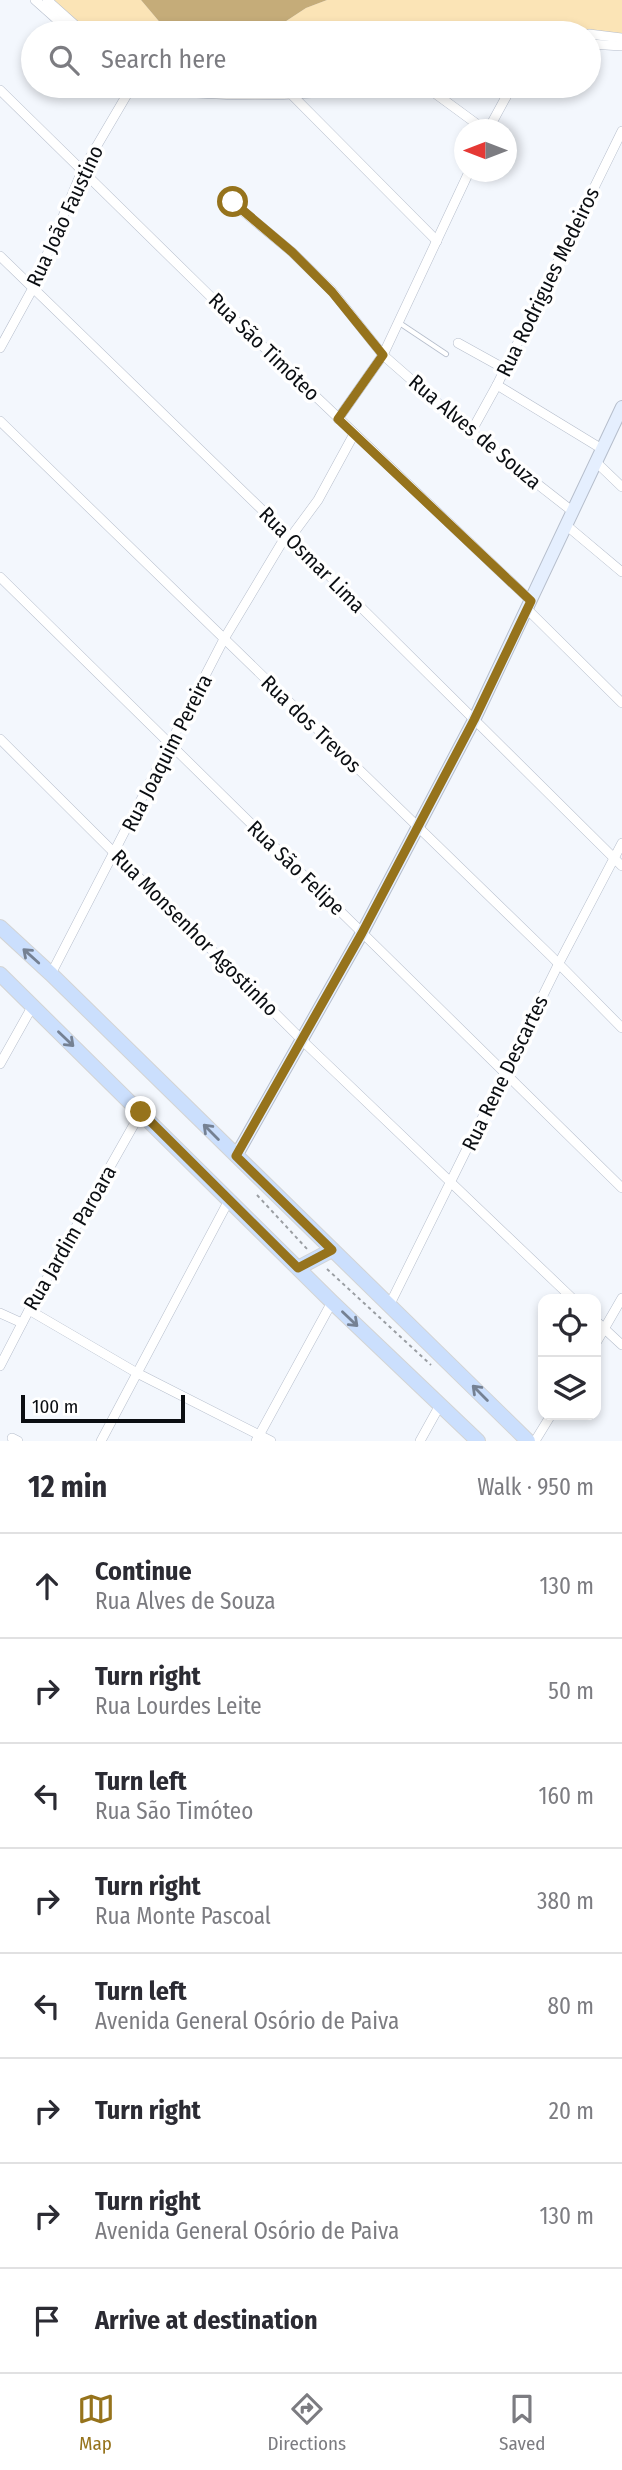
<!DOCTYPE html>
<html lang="en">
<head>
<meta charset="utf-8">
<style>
  :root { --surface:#fff; --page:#f2f2f3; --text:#2b2b33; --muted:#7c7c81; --line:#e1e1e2; --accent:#96731c }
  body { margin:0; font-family:"Fira Sans Condensed",sans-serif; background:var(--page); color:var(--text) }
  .controls { position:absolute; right:21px; bottom:21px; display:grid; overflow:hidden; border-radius:14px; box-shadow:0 4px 10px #0003 }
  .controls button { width:63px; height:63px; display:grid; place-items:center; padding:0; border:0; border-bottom:2px solid var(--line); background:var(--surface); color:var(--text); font:35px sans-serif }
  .compass { position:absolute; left:454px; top:119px; width:63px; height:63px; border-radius:50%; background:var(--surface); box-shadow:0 4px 10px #0003; rotate:270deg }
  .scale { position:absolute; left:21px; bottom:18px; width:164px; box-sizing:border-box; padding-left:7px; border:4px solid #0b0e12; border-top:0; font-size:19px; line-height:24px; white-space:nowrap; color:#0b0e12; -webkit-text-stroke:5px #fff; paint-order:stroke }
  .stop { position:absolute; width:21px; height:21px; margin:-16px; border:5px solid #96731c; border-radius:50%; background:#fff }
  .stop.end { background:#96731c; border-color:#fff; box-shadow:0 2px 7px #0008 }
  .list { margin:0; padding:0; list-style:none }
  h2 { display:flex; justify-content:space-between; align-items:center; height:91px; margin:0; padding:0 28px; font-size:30px }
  h2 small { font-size:23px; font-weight:400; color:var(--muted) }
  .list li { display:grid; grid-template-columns:46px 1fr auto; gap:21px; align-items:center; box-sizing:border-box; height:105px; padding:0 28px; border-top:2px solid var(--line) }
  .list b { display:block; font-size:26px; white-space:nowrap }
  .list p { margin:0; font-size:23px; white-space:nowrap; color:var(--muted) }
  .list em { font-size:23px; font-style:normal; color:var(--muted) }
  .icon { flex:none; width:38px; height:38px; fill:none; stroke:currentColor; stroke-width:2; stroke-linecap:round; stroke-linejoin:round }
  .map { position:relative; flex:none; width:622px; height:1441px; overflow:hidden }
  .search { position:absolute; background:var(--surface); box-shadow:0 4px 10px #0003; left:21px; right:21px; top:21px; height:77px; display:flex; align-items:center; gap:18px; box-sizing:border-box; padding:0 24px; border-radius:38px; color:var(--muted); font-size:26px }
  .sheet { height:931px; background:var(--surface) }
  nav { display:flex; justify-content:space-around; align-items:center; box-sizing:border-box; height:98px; border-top:2px solid var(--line); background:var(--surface); font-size:19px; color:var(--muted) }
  nav a { display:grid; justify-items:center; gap:4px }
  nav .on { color:var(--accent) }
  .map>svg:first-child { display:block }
  .green { fill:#fbe4b6 }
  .water { fill:#c5ac79 }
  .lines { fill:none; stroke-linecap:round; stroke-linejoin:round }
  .lane-casing { stroke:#b6becc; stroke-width:6 }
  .street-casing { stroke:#b6becc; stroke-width:10 }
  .secondary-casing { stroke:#b6becc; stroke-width:14 }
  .primary-casing { stroke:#d3d4d4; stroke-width:16 }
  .path { stroke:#9a9ea3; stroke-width:2; stroke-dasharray:3.5 3.5; stroke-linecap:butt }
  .lane { stroke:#fff; stroke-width:4.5 }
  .street { stroke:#fff; stroke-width:9 }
  .secondary { stroke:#e5effe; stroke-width:12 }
  .primary { stroke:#cbdffd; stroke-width:14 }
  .oneway { stroke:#758193 }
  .route { stroke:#96731c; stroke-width:9 }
  .labels { text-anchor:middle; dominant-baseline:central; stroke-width:7; stroke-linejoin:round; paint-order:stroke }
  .street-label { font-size:21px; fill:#0b0e12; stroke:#fff }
</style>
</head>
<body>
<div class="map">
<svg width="622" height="1441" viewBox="0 0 622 1441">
  <rect width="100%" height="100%" fill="#f3f7fd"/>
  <g class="green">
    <path d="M46,0H141L168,32L172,33H82Z"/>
    <path d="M327,0H622V43L589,40V33H268L306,8Z"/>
    <path d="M169,86H320L294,90Z"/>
  </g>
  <path class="water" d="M141,0H327L306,8L268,33H172L168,32Z"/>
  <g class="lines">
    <g class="lane-casing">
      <path id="lane" d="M398,322L446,354"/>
    </g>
    <g class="street-casing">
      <g id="street">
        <path d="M35,0L72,33"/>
        <path d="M47,0L84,33"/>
        <path d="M562,33H568"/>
        <path d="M589,34L622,38"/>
        <path d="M589,44L622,46"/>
        <path d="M132,86C153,91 175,92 197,93C254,97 309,96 366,86"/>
        <path d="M425,86L485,130"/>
        <path d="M0,90L209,295L531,601"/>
        <path d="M293,96L437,241"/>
        <path d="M488,130L512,86"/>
        <path d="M233,203L292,252L332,291L383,355L471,432L572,511"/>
        <path d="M0,256L287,534L622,866"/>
        <path d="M458,343L505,369"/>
        <path d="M0,348L33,288L82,171L132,86"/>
        <path d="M497,385L602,449"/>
        <path d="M338,419L383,355L469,172"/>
        <path d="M0,421L551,956L622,1028"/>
        <path d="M471,432L497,385L622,131"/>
        <path d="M596,462L622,487"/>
        <path d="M566,525L622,572"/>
        <path d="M290,538L318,500L354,434"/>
        <path d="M0,577L622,1188"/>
        <path d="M527,609L622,703"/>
        <path d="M0,739L308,1046L573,1299"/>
        <path d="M51,974L224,639L287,534"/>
        <path d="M0,1064L32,1007"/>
        <path d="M390,1304L559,963L622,843"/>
        <path d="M29,1310L137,1373L271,1441"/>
        <path d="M0,1313L22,1323"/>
        <path d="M596,1321L622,1345"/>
        <path d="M596,1343L622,1298"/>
        <path d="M0,1366L29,1310L141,1112"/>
        <path d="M12,1438L18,1441"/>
        <path d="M101,1441L229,1200"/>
        <path d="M256,1441L332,1302"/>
        <path d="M420,1441L440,1405"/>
        <path d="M535,1441L551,1415"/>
      </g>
    </g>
    <g class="secondary-casing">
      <path id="secondary" d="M236,1156L362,933L474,720L622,407"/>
    </g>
    <g class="primary-casing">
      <g id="primary">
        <path d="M0,927L51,974L528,1441"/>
        <path d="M0,974L332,1302L478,1441"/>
        <path d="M298,1268L332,1250"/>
      </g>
    </g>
    <g class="path">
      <path d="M257,1195L308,1250"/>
      <path d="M327,1269L431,1365"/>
    </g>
    <use href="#lane" class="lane"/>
    <use href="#street" class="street"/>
    <use href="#secondary" class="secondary"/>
    <use href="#primary" class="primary"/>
  </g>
  <defs><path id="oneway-shaft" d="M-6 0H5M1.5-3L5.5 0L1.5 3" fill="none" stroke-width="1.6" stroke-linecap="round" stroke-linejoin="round" transform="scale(1.75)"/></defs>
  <g class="oneway">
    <use href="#oneway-shaft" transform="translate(31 956) rotate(-138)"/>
    <use href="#oneway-shaft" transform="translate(66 1039) rotate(44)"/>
    <use href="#oneway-shaft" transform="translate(211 1132) rotate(-135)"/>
    <use href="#oneway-shaft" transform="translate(350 1319) rotate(44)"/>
    <use href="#oneway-shaft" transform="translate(480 1393) rotate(-135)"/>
  </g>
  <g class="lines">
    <path class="route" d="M141,1112L298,1268L332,1250L236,1156L362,933L474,720L531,601L338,419L383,355L332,292L292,252L233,202"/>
  </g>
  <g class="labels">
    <g class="street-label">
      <text transform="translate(65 216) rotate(-65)">Rua João Faustino</text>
      <text transform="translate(548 282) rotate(-64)">Rua Rodrigues Medeiros</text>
      <text transform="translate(264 347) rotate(44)">Rua São Timóteo</text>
      <text transform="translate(475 432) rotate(40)">Rua Alves de Souza</text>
      <text transform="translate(312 560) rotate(45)">Rua Osmar Lima</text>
      <text transform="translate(311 724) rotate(44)">Rua dos Trevos</text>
      <text transform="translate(167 753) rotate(-63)">Rua Joaquim Pereira</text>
      <text transform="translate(296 868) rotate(44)">Rua São Felipe</text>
      <text transform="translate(195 933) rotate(45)">Rua Monsenhor Agostinho</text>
      <text transform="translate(505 1073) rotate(-64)">Rua Rene Descartes</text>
      <text transform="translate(70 1238) rotate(-60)">Rua Jardim Paroara</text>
    </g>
  </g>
</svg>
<div class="controls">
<button><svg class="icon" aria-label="locate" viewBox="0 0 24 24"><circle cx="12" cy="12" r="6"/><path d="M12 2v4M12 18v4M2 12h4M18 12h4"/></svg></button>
<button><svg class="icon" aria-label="layers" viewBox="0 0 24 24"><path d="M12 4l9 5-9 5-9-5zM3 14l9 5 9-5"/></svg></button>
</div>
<svg class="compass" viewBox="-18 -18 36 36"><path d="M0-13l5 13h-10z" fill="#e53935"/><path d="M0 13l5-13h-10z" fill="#7c7c81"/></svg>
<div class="scale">100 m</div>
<div class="stop" style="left:233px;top:202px"></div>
<div class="stop end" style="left:141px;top:1112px"></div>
<div class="search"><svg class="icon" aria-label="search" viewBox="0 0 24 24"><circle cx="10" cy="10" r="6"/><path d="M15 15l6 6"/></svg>Search here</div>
</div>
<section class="sheet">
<h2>12 min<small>Walk · 950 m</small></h2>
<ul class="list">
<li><svg class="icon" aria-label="ahead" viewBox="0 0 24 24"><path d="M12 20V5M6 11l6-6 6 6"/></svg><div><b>Continue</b><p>Rua Alves de Souza</p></div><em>130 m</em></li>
<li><svg class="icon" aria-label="right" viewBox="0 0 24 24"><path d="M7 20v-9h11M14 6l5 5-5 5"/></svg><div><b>Turn right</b><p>Rua Lourdes Leite</p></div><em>50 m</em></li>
<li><svg class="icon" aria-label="left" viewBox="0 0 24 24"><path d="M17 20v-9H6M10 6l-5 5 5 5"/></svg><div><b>Turn left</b><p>Rua São Timóteo</p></div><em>160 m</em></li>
<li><svg class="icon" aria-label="right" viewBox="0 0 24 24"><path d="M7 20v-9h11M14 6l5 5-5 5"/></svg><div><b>Turn right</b><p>Rua Monte Pascoal</p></div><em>380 m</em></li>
<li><svg class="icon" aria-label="left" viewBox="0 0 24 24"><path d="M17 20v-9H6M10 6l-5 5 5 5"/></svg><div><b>Turn left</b><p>Avenida General Osório de Paiva</p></div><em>80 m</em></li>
<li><svg class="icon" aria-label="right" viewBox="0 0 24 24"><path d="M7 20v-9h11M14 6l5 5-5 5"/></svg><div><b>Turn right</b></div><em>20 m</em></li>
<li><svg class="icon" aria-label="right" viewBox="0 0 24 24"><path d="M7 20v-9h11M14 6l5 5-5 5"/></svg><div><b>Turn right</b><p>Avenida General Osório de Paiva</p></div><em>130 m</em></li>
<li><svg class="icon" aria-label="arrive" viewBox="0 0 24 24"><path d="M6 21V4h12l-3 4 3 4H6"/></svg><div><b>Arrive at destination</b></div></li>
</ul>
</section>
<nav>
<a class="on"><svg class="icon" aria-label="map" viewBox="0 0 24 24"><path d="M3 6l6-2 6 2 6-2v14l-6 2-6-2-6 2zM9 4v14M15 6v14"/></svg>Map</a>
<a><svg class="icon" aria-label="directions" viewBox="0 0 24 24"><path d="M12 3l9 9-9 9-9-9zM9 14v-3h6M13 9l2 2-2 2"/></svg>Directions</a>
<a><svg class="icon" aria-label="saved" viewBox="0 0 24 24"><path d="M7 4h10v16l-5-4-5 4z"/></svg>Saved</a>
</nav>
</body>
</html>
